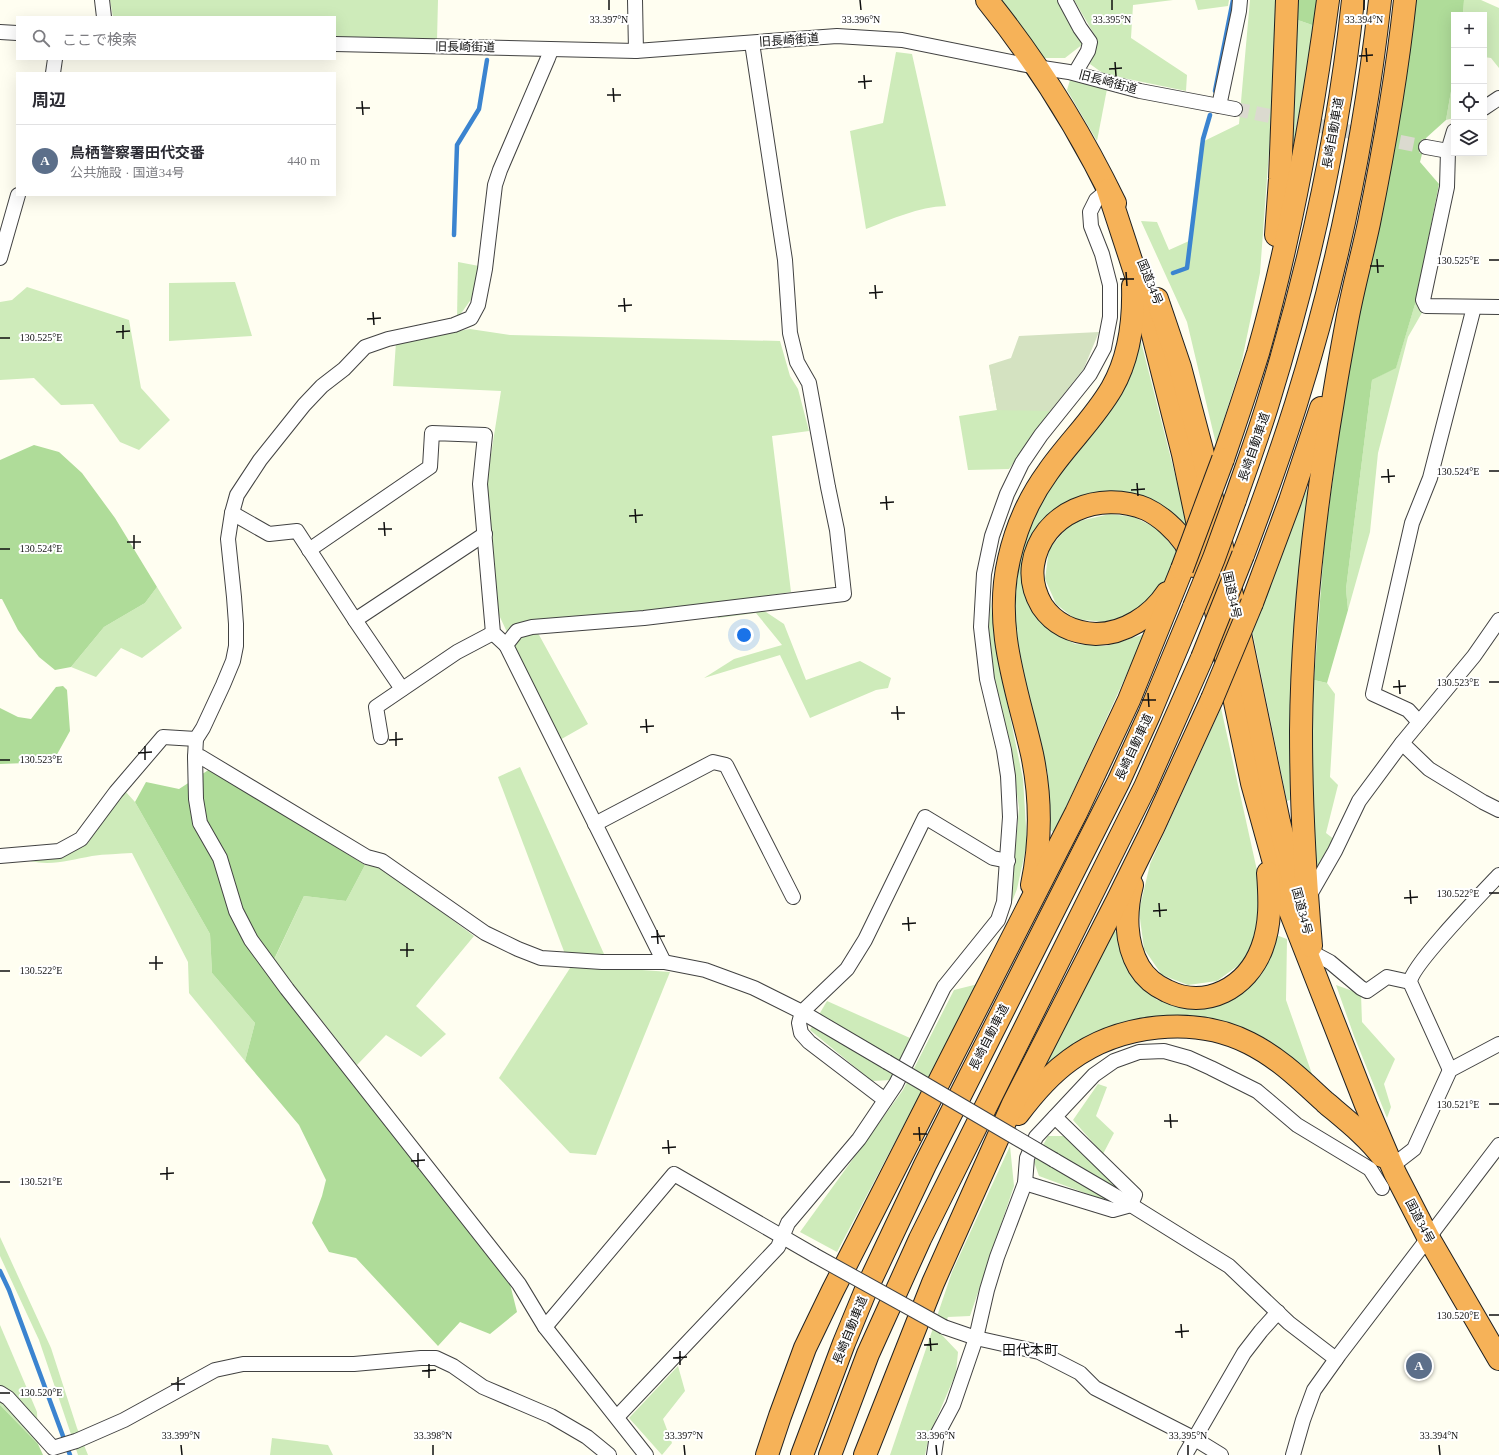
<!DOCTYPE html>
<html lang="ja">
<head>
<meta charset="utf-8">
<style>
  :root { --surface:#fff; --page:#f2f2f3; --text:#2b2b33; --muted:#7c7c81; --line:#e1e1e2; --accent:#d93025 }
  body { margin:0; font-family:"Times New Roman","Noto Sans JP",serif; background:var(--page); color:var(--text) }
  .controls { position:absolute; right:12px; top:12px; display:grid; overflow:hidden; border-radius:0px; box-shadow:0 4px 16px #0002 }
  .controls button { width:36px; height:36px; display:grid; place-items:center; padding:0; border:0; border-bottom:1px solid var(--line); background:var(--surface); color:var(--text); font:20px sans-serif }
  .you { position:absolute; left:744px; top:635px; width:14px; height:14px; margin:-10px; border:3px solid #fff; border-radius:50%; background:#1a73e8; box-shadow:0 0 0 6px #1a73e833 }
  .badge { display:grid; place-items:center; width:26px; height:26px; border-radius:50%; background:var(--accent); color:#fff; font-size:13px; font-weight:700 }
  .pin { position:absolute; translate:-50% -50%; border:2px solid #fff; box-shadow:0 1px 4px #0006 }
  .list { margin:0; padding:0; list-style:none }
  h2 { display:flex; justify-content:space-between; align-items:center; height:52px; margin:0; padding:0 16px; font-size:17px }
  h2 small { font-size:13px; font-weight:400; color:var(--muted) }
  .list li { display:grid; grid-template-columns:26px 1fr auto; gap:12px; align-items:center; box-sizing:border-box; height:72px; padding:0 16px; border-top:1px solid var(--line) }
  .list b { display:block; font-size:15px; white-space:nowrap }
  .list p { margin:0; font-size:13px; white-space:nowrap; color:var(--muted) }
  .list em { font-size:13px; font-style:normal; color:var(--muted) }
  .icon { flex:none; width:22px; height:22px; fill:none; stroke:currentColor; stroke-width:2; stroke-linecap:round; stroke-linejoin:round }
  .map { position:relative; flex:none; width:1499px; height:1455px; overflow:hidden }
  .search { position:absolute; background:var(--surface); box-shadow:0 4px 16px #0002; left:16px; top:16px; width:320px; height:44px; display:flex; align-items:center; gap:10px; box-sizing:border-box; padding:0 14px; border-radius:0px; color:var(--muted); font-size:15px }
  .panel { position:absolute; background:var(--surface); box-shadow:0 4px 16px #0002; left:16px; top:72px; width:320px; height:124px; border-radius:0px }
  .map>svg:first-child { display:block }
  .green { fill:#ceebba }
  .forest { fill:#afdc99 }
  .cemetery { fill:#d4e2c1 }
  .lines { fill:none; stroke-linecap:round; stroke-linejoin:round }
  .stream { stroke:#3b84d0; stroke-width:4.5 }
  .street-tunnel { stroke:#dbdacf; stroke-width:14; stroke-dasharray:14 7; stroke-linecap:butt }
  .street-casing { stroke:#424242; stroke-width:16 }
  .highway-casing { stroke:#202020; stroke-width:24 }
  .street { stroke:#fff; stroke-width:14 }
  .highway { stroke:#f6b258; stroke-width:22 }
  .street-bridge-casing { stroke:#424242; stroke-width:16; stroke-linecap:butt }
  .highway-bridge-casing { stroke:#202020; stroke-width:24; stroke-linecap:butt }
  .street-bridge { stroke:#fff; stroke-width:14 }
  .highway-bridge { stroke:#f6b258; stroke-width:22 }
  .ticks { fill:none; stroke:#0f0f0f; stroke-width:1.5 }
  .labels { text-anchor:middle; dominant-baseline:central; stroke-width:4; stroke-linejoin:round; paint-order:stroke }
  .street-label { font-size:12px; fill:#0f0f0f; stroke:#fff }
  .quarter-label { font-size:14px; fill:#0f0f0f; stroke:#fff }
  .ticks-label { font-size:10px; text-anchor:middle; fill:#0f0f0f; stroke:#fff; stroke-width:4; stroke-linejoin:round; paint-order:stroke }
</style>
</head>
<body>
<div class="map">
<svg width="1499" height="1455" viewBox="0 0 1499 1455">
  <rect width="100%" height="100%" fill="#fffef1"/>
  <g class="green">
    <path d="M110,0H438L437,40L335,38V17H113Z"/>
    <path d="M1000,0H1060L1083,44L1065,58H1044Z"/>
    <path d="M1074,0H1173L1133,5L1131,38L1187,75L1186,91L1104,74L1090,64L1097,39Z"/>
    <path d="M1195,0H1229L1228,6L1198,10Z"/>
    <path d="M1250,0H1276L1277,42L1260,273L1241,365L1216,444L1187,322L1141,221L1157,222L1169,250L1189,241L1200,143L1239,124Z"/>
    <path d="M1464,0H1481L1499,8V68L1491,58L1484,57V15H1463Z"/>
    <path d="M1295,19L1315,26L1292,163L1287,162Z"/>
    <path d="M896,52L912,54L946,206C918,207 892,219 866,229L850,131L883,123Z"/>
    <path d="M1454,74V118L1446,120Z"/>
    <path d="M1070,80L1107,89L1097,141L1067,90Z"/>
    <path d="M458,262L479,266L475,294L457,319Z"/>
    <path d="M235,282L252,336L169,341V283Z"/>
    <path d="M27,287L129,320L141,388L170,420L139,450L120,442L93,404L61,405L34,378L0,380V302L12,300Z"/>
    <path d="M1416,301L1423,311L1408,337L1378,453L1370,532L1348,610L1346,589L1372,380L1396,367Z"/>
    <path d="M470,329L510,335L780,341L790,376L798,389L809,431L772,436L791,592L765,596L763,610L784,624L806,680L860,661L891,678L888,688L876,690L810,718L780,655L704,678L734,659L782,645L756,613L718,618L713,604L533,624L588,724L558,741L499,615L487,480L501,391L393,386L396,342Z"/>
    <path d="M1138,330L1189,529L1156,503L1117,491L1071,499L1042,522L1028,601L1045,627L1075,644L1106,646L1145,634L1054,833L1049,829L1048,774L1015,655L1012,598L1020,544L1046,489Z"/>
    <path d="M989,365L1084,368L1050,411L1009,469L968,470L959,416L997,410Z"/>
    <path d="M1307,489L1310,492L1293,799L1287,801L1252,630Z"/>
    <path d="M1110,514L1134,517L1158,529L1178,553L1164,586L1133,614L1104,622L1075,619L1056,604L1045,579L1049,549L1071,523Z"/>
    <path d="M157,587L182,628L142,658L121,648L96,677L71,667L104,627L145,603Z"/>
    <path d="M990,599L996,649L1023,779L1027,843L1017,889L1010,907L1019,808L1011,752L988,654Z"/>
    <path d="M1314,680L1327,683L1335,694L1330,777L1338,785L1326,833L1335,840L1317,874L1309,855V763Z"/>
    <path d="M1221,708L1262,893L1257,931L1243,962L1217,981L1188,985L1162,975L1144,949L1139,911L1150,864Z"/>
    <path d="M520,767L604,954H565L498,777Z"/>
    <path d="M125,791L135,802L210,934L212,973L255,1023L245,1061L189,993L188,962L132,853C119,854 105,854 92,856C70,860 52,866 30,861L61,856L87,844Z"/>
    <path d="M365,865L381,867L474,936L416,1006L446,1034L421,1057L386,1035L357,1065L274,960L304,896L346,901Z"/>
    <path d="M1110,930L1117,932L1128,969L1157,1000L1199,1008L1237,997L1261,975L1276,935L1287,939L1286,1000L1312,1074L1248,1033L1195,1018L1051,1066L1044,1065Z"/>
    <path d="M572,965L670,972L596,1155L570,1153L499,1078Z"/>
    <path d="M978,984L837,1252L800,1232L903,1090L954,990Z"/>
    <path d="M1336,985L1361,994L1362,1022L1395,1059L1384,1084L1391,1107L1387,1118L1354,1036Z"/>
    <path d="M827,1001L910,1038L891,1080L872,1081L810,1030Z"/>
    <path d="M1098,1084L1107,1087L1096,1116L1114,1133L1103,1154L1073,1120Z"/>
    <path d="M1048,1136H1066L1123,1193L1112,1203L1039,1176L1034,1162Z"/>
    <path d="M1010,1146L1014,1186L970,1316L948,1317L940,1333L958,1352L956,1373L929,1436L925,1455H890L952,1272Z"/>
    <path d="M0,1237L51,1348L77,1428L88,1455H78L39,1340L0,1256Z"/>
    <path d="M0,1325L37,1412L38,1444L0,1405Z"/>
    <path d="M678,1366L685,1391L663,1419L672,1443L662,1455L629,1418Z"/>
    <path d="M272,1438L328,1445L333,1455H270Z"/>
  </g>
  <g class="forest">
    <path d="M1295,0H1317L1315,26L1295,19Z"/>
    <path d="M1414,0H1464L1463,15H1454V74L1446,120L1426,138L1420,162L1439,184L1416,301L1396,368L1372,380L1346,589L1348,610L1327,683L1314,680L1325,536L1349,363L1402,104Z"/>
    <path d="M34,445L59,452L82,473L115,518L157,587L145,603L104,627L71,667L55,670L39,657L18,630L2,599H0V460Z"/>
    <path d="M63,686L67,690L70,731L55,758L26,763L0,764V708L18,717L31,719L56,687Z"/>
    <path d="M210,769L365,865L346,901L304,896L269,970L510,1284L517,1312L490,1334L460,1322L438,1346L356,1258L329,1252L312,1223L322,1196L326,1180L299,1125L245,1061L255,1023L212,973L210,934L135,802L146,782L179,789Z"/>
    <path d="M0,1405L38,1444L43,1455H0Z"/>
  </g>
  <path class="cemetery" d="M1099,332L1084,368L1050,411L997,410L989,365L1011,358L1019,336Z"/>
  <g class="lines">
    <g class="stream">
      <path d="M1215,91L1233,0"/>
      <path d="M454,235L457,145L479,109L487,60"/>
      <path d="M1173,273L1187,268L1203,139L1210,115"/>
      <path d="M0,1271L9,1290L70,1455"/>
    </g>
    <path class="street-tunnel" d="M1235,109L1426,147"/>
    <g class="street-casing">
      <g id="street">
        <path d="M102,0L104,17"/>
        <path d="M635,0L636,51"/>
        <path d="M1065,0L1080,28L1090,42L1088,51L1075,73"/>
        <path d="M0,32L17,33"/>
        <path d="M335,44L636,51L837,36L902,40L1036,67L1069,72L1140,91L1235,109"/>
        <path d="M551,50L548,58L500,170L495,185L485,269L478,305L471,318L454,325L388,339L365,347L344,369L322,386L304,405L260,460L237,495L232,513L228,539L234,597L236,624V646L233,661L223,685L203,728L196,739L195,757L196,799L200,823L220,858L236,911L251,940L287,989L519,1284L545,1327L646,1455"/>
        <path d="M53,73L55,59"/>
        <path d="M1219,106L1239,11L1240,0"/>
        <path d="M1484,108L1499,98"/>
        <path d="M1426,147L1448,151L1454,131"/>
        <path d="M1448,151L1447,187L1423,300L1426,306L1499,307"/>
        <path d="M0,258L18,195"/>
        <path d="M232,513L269,534L297,531L355,620L485,534"/>
        <path d="M309,550L430,467L432,433L485,435L480,484L493,633L506,645"/>
        <path d="M355,620L402,689"/>
        <path d="M1419,722L1408,710L1373,694L1412,523L1430,478L1474,307"/>
        <path d="M381,737L376,707L457,652L493,633"/>
        <path d="M1402,743L1429,769L1483,802L1499,810"/>
        <path d="M195,757H201L367,857L382,861L485,933L518,949L541,958L602,962H664L705,970L754,988L802,1012L887,1062"/>
        <path d="M595,824L713,762L726,765L793,897"/>
        <path d="M0,856L59,851L81,839L116,792L163,737L196,739"/>
        <path d="M1308,898L1335,851L1359,801L1402,743L1474,656L1499,620"/>
        <path d="M1313,953L1330,962L1361,988L1367,991L1387,977L1410,982"/>
        <path d="M664,962L506,645L517,631L532,627L644,618L844,594L837,530L828,487L809,383L797,362L790,333L785,260L752,43"/>
        <path d="M1450,1070L1410,982C1412,965 1483,892 1499,875"/>
        <path d="M885,1100L809,1042L801,1033L799,1023L802,1012L847,969L865,940L925,817L993,858L1008,861"/>
        <path d="M1054,1160L1131,1205L1229,1266L1289,1323L1336,1359"/>
        <path d="M1392,1166L1414,1149L1450,1070L1499,1044"/>
        <path d="M1025,1183L1113,1210L1131,1205L1135,1195L1055,1117"/>
        <path d="M545,1327L674,1174L814,1255"/>
        <path d="M944,1327L976,1338L1039,1352L1080,1373L1095,1388L1195,1439L1221,1455"/>
        <path d="M0,1393L8,1398L53,1448L76,1441L124,1420L215,1370L243,1364H354L421,1358H436L453,1366L483,1387L551,1416L587,1437L609,1455"/>
        <path d="M617,1417L778,1247L788,1223L859,1139L896,1084L944,987L998,920L1004,902L1010,817L1008,776L1004,750L987,679L981,627L984,574L992,536L1007,494L1022,463L1041,435L1090,374L1104,348L1110,317V285L1102,254L1091,226L1090,212L1096,200L1108,190"/>
        <path d="M934,1455L937,1435L953,1405L976,1338L987,1290L997,1257L1025,1183L1027,1158L1036,1137L1094,1075L1114,1061L1139,1052L1164,1051L1189,1058L1211,1068L1257,1091L1297,1125L1370,1169L1382,1188"/>
        <path d="M1185,1455L1244,1353L1261,1331L1278,1312"/>
        <path d="M1293,1455L1303,1420L1314,1390L1339,1355L1499,1145"/>
      </g>
    </g>
    <g class="highway-casing">
      <g id="highway">
        <path d="M987,0C1037,62 1080,131 1115,203"/>
        <path d="M1108,190L1145,303L1183,454L1252,783L1281,888L1366,1105L1395,1173L1428,1237L1499,1359"/>
        <path d="M1276,235L1280,179L1287,0"/>
        <path d="M1157,299L1180,367L1202,450L1279,822L1296,890"/>
        <path d="M1223,459C1235,424 1247,388 1258,353C1291,237 1312,119 1328,0"/>
        <path d="M1235,500C1246,468 1258,436 1268,403C1308,273 1339,135 1353,0"/>
        <path d="M1243,555C1262,505 1280,455 1296,404C1337,273 1365,136 1380,0"/>
        <path d="M1167,593C1152,616 1124,634 1096,634C1074,633 1055,625 1042,606C1035,594 1031,579 1033,565C1041,512 1100,490 1146,509C1161,516 1176,530 1185,543C1189,550 1191,558 1194,566"/>
        <path d="M1252,603L1290,501L1321,408"/>
        <path d="M1032,885C1041,842 1041,797 1032,754C1017,688 993,628 1009,559C1016,528 1029,498 1048,472C1068,443 1094,419 1112,388C1129,358 1134,320 1133,286"/>
        <path d="M1132,885C1125,912 1125,943 1139,967C1145,977 1156,986 1167,991C1206,1010 1247,988 1262,948C1271,924 1270,899 1268,873"/>
        <path d="M1311,946C1305,875 1301,803 1301,731C1302,622 1315,508 1333,401C1337,375 1342,348 1347,321C1353,288 1362,256 1369,223C1384,149 1397,75 1405,0"/>
        <path d="M1018,1114C1033,1094 1049,1075 1070,1060C1119,1024 1194,1015 1249,1043C1279,1058 1301,1080 1325,1102C1345,1119 1367,1136 1382,1156"/>
        <path d="M767,1455L780,1416L805,1348L833,1290L1076,813L1129,700L1182,569"/>
        <path d="M802,1455L844,1343L865,1292L925,1165L1119,781L1149,715L1194,607"/>
        <path d="M830,1455L868,1354L920,1239L1145,787L1202,658"/>
        <path d="M865,1455L933,1283L1013,1104L1117,901L1153,828L1212,699"/>
      </g>
    </g>
    <use href="#street" class="street"/>
    <use href="#highway" class="highway"/>
    <g class="street-bridge-casing">
      <g id="street-bridge">
        <path d="M887,1062L1054,1160"/>
        <path d="M814,1255L944,1327"/>
      </g>
    </g>
    <g class="highway-bridge-casing">
      <g id="highway-bridge">
        <path d="M1182,569L1223,459"/>
        <path d="M1194,607L1214,558L1235,500"/>
        <path d="M1202,658L1243,555"/>
        <path d="M1212,699L1252,603"/>
      </g>
    </g>
    <use href="#street-bridge" class="street-bridge"/>
    <use href="#highway-bridge" class="highway-bridge"/>
  </g>
  <path class="ticks" d="M609,0V10M860,0L861,10M1112,0V10M1364,0V10M1366,48L1367,62M1359,56L1373,55M1115,62L1116,76M1109,69L1122,68M864,75L865,89M858,82L872,81M613,88L614,102M607,95H621M362,101L363,115M356,108H370M1377,259L1378,273M1489,260H1499M1370,266H1384M1126,272L1127,286M1120,279H1134M875,285L876,299M869,293L883,292M624,298L625,312M618,306L632,305M373,312L374,325M367,319L381,318M123,325V339M116,332L130,331M0,338H10M1388,469L1389,483M1489,471H1499M1381,477L1395,476M1137,483L1138,496M1131,490L1145,489M886,496L887,510M880,503L894,502M635,509L636,523M629,516L643,515M384,522L385,536M378,529H392M134,535V549M127,542H141M0,549H10M1399,680L1400,694M1489,682H1499M1393,687L1406,686M1148,693L1149,707M1142,700H1156M897,706L898,720M891,713H905M646,719L647,733M640,727L654,726M396,732V746M389,740L403,739M145,746V760M138,753L152,752M0,760H10M1410,890L1411,904M1489,893H1499M1404,898L1418,897M1159,903L1160,917M1153,911L1167,910M908,917L909,931M902,924L916,923M657,930L658,944M651,937L665,936M407,943V957M400,950H414M156,956V970M149,963H163M0,971H10M1489,1104H1499M1170,1114L1171,1128M1164,1121H1178M919,1127L920,1141M913,1134H927M668,1140L669,1154M662,1148L676,1147M418,1153V1167M411,1161L425,1160M167,1167V1180M160,1174L174,1173M0,1182H10M1489,1315H1499M1181,1324L1182,1338M1175,1332L1189,1331M930,1338L931,1351M924,1345L938,1344M680,1351V1365M673,1358L687,1357M429,1364V1378M422,1371L436,1370M178,1377V1391M171,1384H185M0,1393H10M181,1445L182,1455M433,1445V1455M684,1445L685,1455M936,1445L937,1455M1188,1445V1455M1439,1445L1440,1455"/>
  <g class="labels">
    <g class="street-label">
      <text transform="translate(789 40) rotate(-4)">旧長崎街道</text>
      <text transform="translate(465 47) rotate(1)">旧長崎街道</text>
      <text transform="translate(1108 82) rotate(15)">旧長崎街道</text>
      <text transform="translate(1333 133) rotate(-80)">長崎自動車道</text>
      <text transform="translate(1150 282) rotate(68)">国道34号</text>
      <text transform="translate(1254 447) rotate(-71)">長崎自動車道</text>
      <text transform="translate(1232 595) rotate(78)">国道34号</text>
      <text transform="translate(1134 747) rotate(-65)">長崎自動車道</text>
      <text transform="translate(1302 911) rotate(75)">国道34号</text>
      <text transform="translate(989 1037) rotate(-63)">長崎自動車道</text>
      <text transform="translate(1420 1221) rotate(62)">国道34号</text>
      <text transform="translate(850 1330) rotate(-68)">長崎自動車道</text>
    </g>
    <g class="quarter-label">
      <text x="1030" y="1350">田代本町</text>
    </g>
  </g>
  <g class="ticks-label">
    <text x="609" y="23">33.397°N</text>
    <text x="861" y="23">33.396°N</text>
    <text x="1112" y="23">33.395°N</text>
    <text x="1364" y="23">33.394°N</text>
    <text x="1458" y="264">130.525°E</text>
    <text x="41" y="341">130.525°E</text>
    <text x="1458" y="475">130.524°E</text>
    <text x="41" y="552">130.524°E</text>
    <text x="1458" y="686">130.523°E</text>
    <text x="41" y="763">130.523°E</text>
    <text x="1458" y="897">130.522°E</text>
    <text x="41" y="974">130.522°E</text>
    <text x="1458" y="1108">130.521°E</text>
    <text x="41" y="1185">130.521°E</text>
    <text x="1458" y="1319">130.520°E</text>
    <text x="41" y="1396">130.520°E</text>
    <text x="181" y="1439">33.399°N</text>
    <text x="433" y="1439">33.398°N</text>
    <text x="684" y="1439">33.397°N</text>
    <text x="936" y="1439">33.396°N</text>
    <text x="1188" y="1439">33.395°N</text>
    <text x="1439" y="1439">33.394°N</text>
  </g>
</svg>
<div class="controls">
<button>+</button>
<button>−</button>
<button><svg class="icon" aria-label="locate" viewBox="0 0 24 24"><circle cx="12" cy="12" r="6"/><path d="M12 2v4M12 18v4M2 12h4M18 12h4"/></svg></button>
<button><svg class="icon" aria-label="layers" viewBox="0 0 24 24"><path d="M12 4l9 5-9 5-9-5zM3 14l9 5 9-5"/></svg></button>
</div>
<div class="you"></div>
<div class="pin badge" style="left:1419px;top:1366px;background:#5c6f8a">A</div>
<div class="search"><svg class="icon" aria-label="search" viewBox="0 0 24 24"><circle cx="10" cy="10" r="6"/><path d="M15 15l6 6"/></svg>ここで検索</div>
<section class="panel">
<h2>周辺<small></small></h2>
<ul class="list">
<li><span class="badge" style="background:#5c6f8a">A</span><div><b>鳥栖警察署田代交番</b><p>公共施設 · 国道34号</p></div><em>440 m</em></li>
</ul>
</section>
</div>
</body>
</html>
